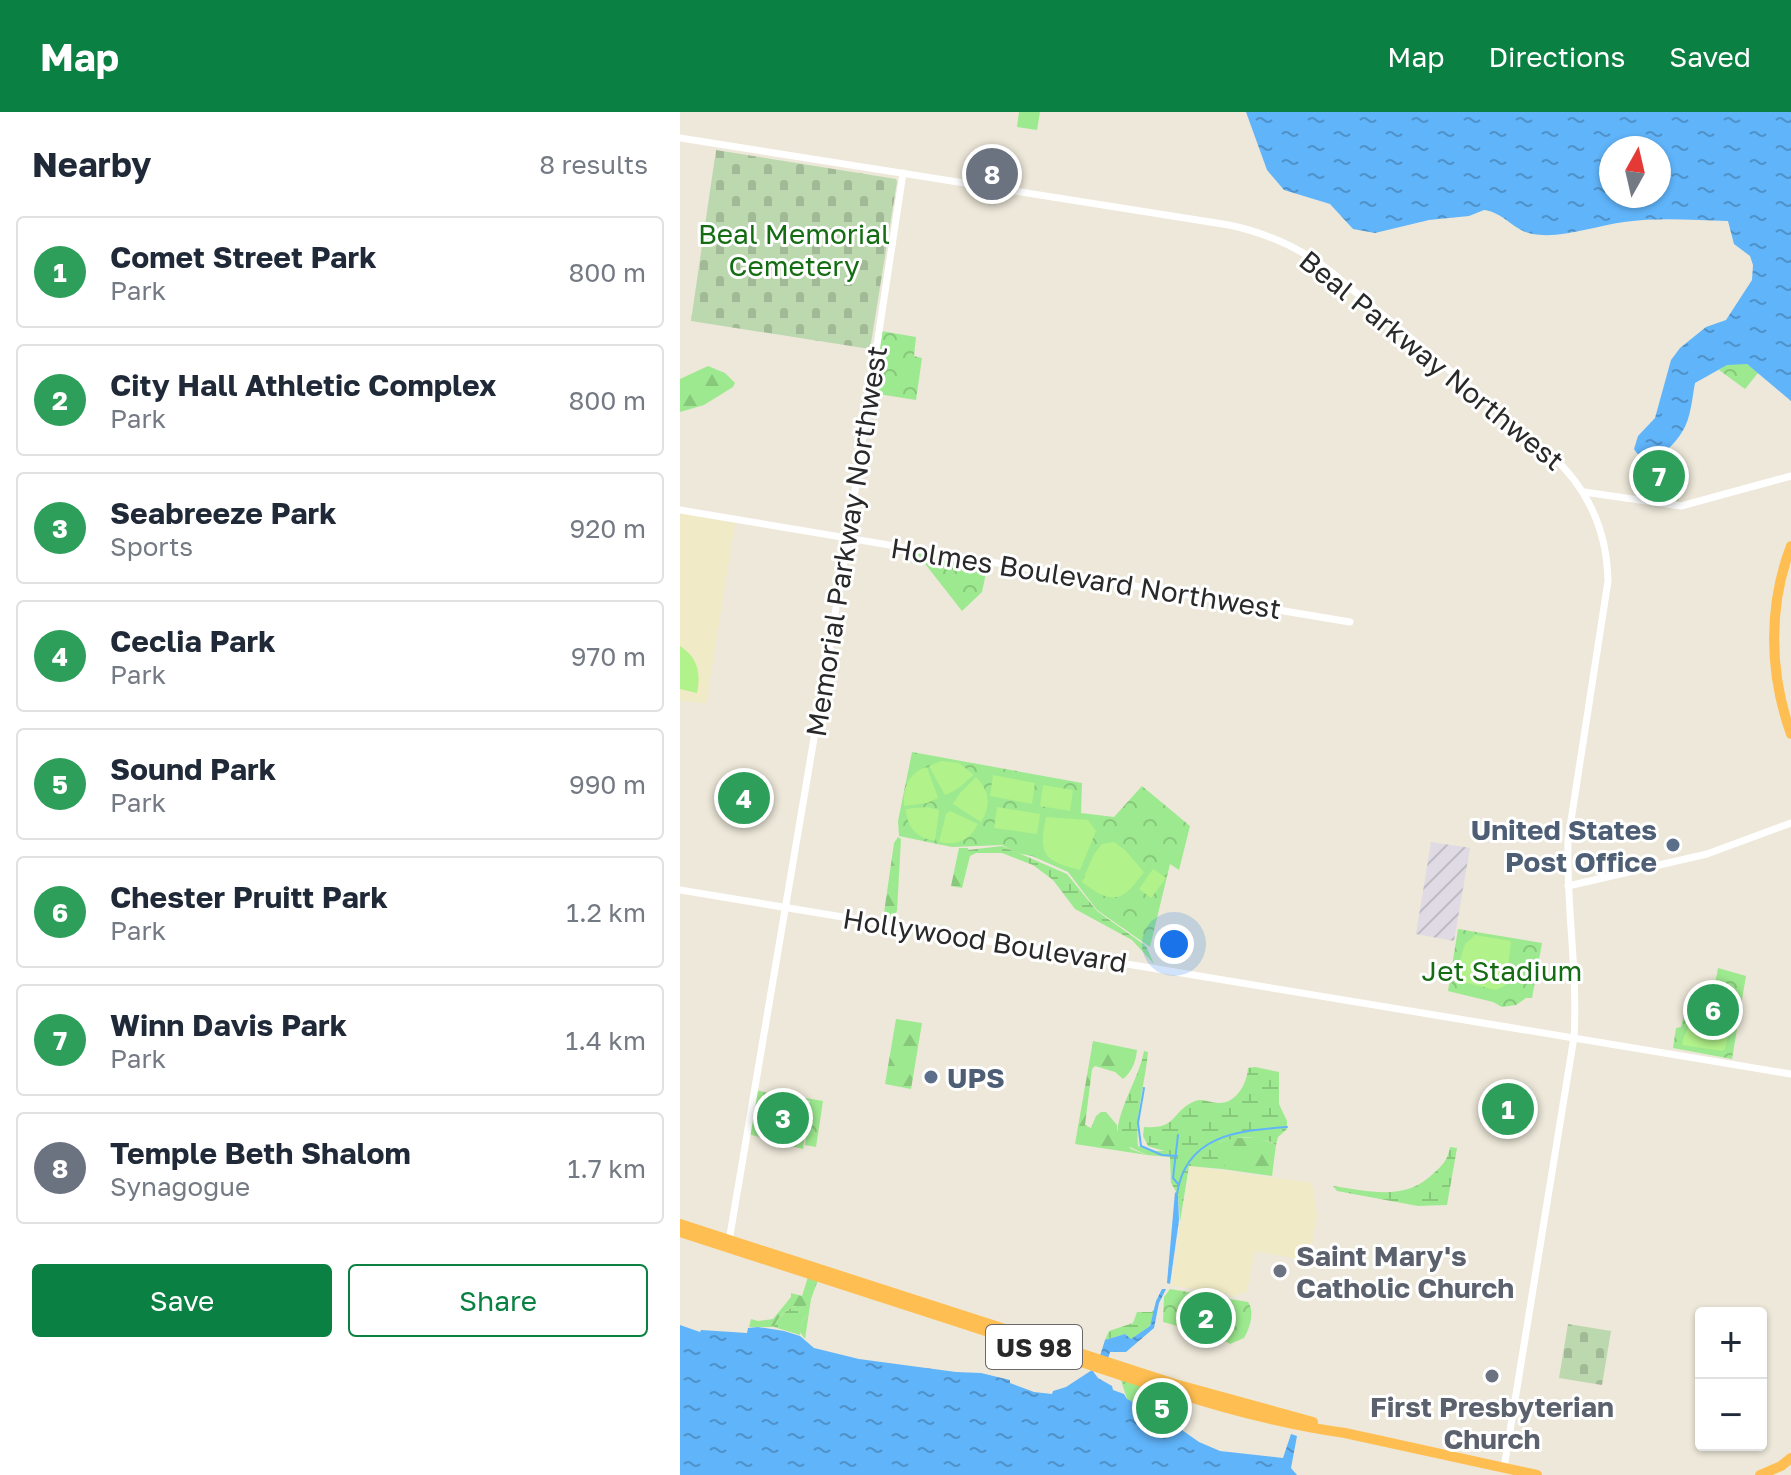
<!DOCTYPE html>
<html lang="en">
<head>
<meta charset="utf-8">
<style>
  :root { --surface:#fff; --page:#f2f2f3; --text:#1f2937; --muted:#747a83; --line:#e0e1e3; --accent:#0b8043 }
  body { margin:0; font-family:"Golos Text",sans-serif; background:var(--page); color:var(--text) }
  .controls { position:absolute; right:24px; bottom:24px; display:grid; overflow:hidden; border-radius:8px; box-shadow:0 2px 6px #0004 }
  .controls button { width:72px; height:72px; display:grid; place-items:center; padding:0; border:0; border-bottom:2px solid var(--line); background:var(--surface); color:var(--text); font:40px sans-serif }
  .compass { position:absolute; left:919px; top:24px; width:72px; height:72px; border-radius:50%; background:var(--surface); box-shadow:0 2px 6px #0004; rotate:8deg }
  .you { position:absolute; left:494px; top:832px; width:28px; height:28px; margin:-20px; border:6px solid #fff; border-radius:50%; background:#1a73e8; box-shadow:0 0 0 12px #1a73e833 }
  .badge { display:grid; place-items:center; width:52px; height:52px; border-radius:50%; background:var(--accent); color:#fff; font-size:26px; font-weight:700 }
  .pin { position:absolute; translate:-50% -50%; border:4px solid #fff; box-shadow:0 2px 8px #0006 }
  .list { margin:0; padding:0; list-style:none }
  h2 { display:flex; justify-content:space-between; align-items:center; height:104px; margin:0; padding:0 32px; font-size:34px }
  h2 small { font-size:26px; font-weight:400; color:var(--muted) }
  .list li { display:grid; grid-template-columns:52px 1fr auto; gap:24px; align-items:center; box-sizing:border-box; height:112px; margin:0 16px 16px; padding:0 16px; border:2px solid var(--line); border-radius:8px }
  .list b { display:block; font-size:30px; white-space:nowrap }
  .list p { margin:0; font-size:26px; white-space:nowrap; color:var(--muted) }
  .list em { font-size:26px; font-style:normal; color:var(--muted) }
  .actions { display:flex; gap:16px; padding:24px 32px }
  .actions a { flex:1; padding:18px 0; border:2px solid var(--accent); border-radius:8px; text-align:center; font-size:28px; color:var(--accent) }
  .actions .main { background:var(--accent); color:#fff }
  .map { position:relative; flex:none; width:1111px; height:1363px; overflow:hidden }
  header { display:flex; align-items:center; gap:48px; box-sizing:border-box; height:112px; padding:0 40px; background:var(--accent); color:#fff }
  header strong { font-size:38px }
  nav { display:flex; gap:44px; margin-inline-start:auto; font-size:28px }
  main { display:flex }
  aside { flex:1; background:var(--surface) }
  .map>svg:first-child { display:block }
  .industrial { fill:url(#industrial-furrows) }
  .education { fill:#f0ebc6 }
  .forest { fill:url(#forest-firs) }
  .wetland { fill:url(#wetland-marsh) }
  .cemetery { fill:url(#cemetery-stones) }
  .park { fill:url(#park-crowns) }
  .pitch { fill:#b2f28a }
  .water { fill:url(#water-ripples); fill-rule:evenodd }
  .lines { fill:none; stroke-linecap:round; stroke-linejoin:round }
  .stream { stroke:#60b4fa; stroke-width:2 }
  .secondary { stroke:#fff; stroke-width:7 }
  .highway { stroke:#ffbe51; stroke-width:10 }
  .service-dot { fill:#5c6f8a; stroke:#fff; stroke-width:3 }
  .worship-dot { fill:#6b7280; stroke:#fff; stroke-width:3 }
  .labels { text-anchor:middle; dominant-baseline:central; stroke-width:6; stroke-linejoin:round; paint-order:stroke }
  .shield { fill:#fff; stroke:#696969; stroke-width:2 }
  .shield-label { font-size:26px; font-weight:bold; fill:#292929 }
  .park-label { font-size:28px; fill:#146c13; stroke:#fff }
  .street-label { font-size:28px; fill:#292929; stroke:#fff }
  .service-label { font-size:28px; font-weight:bold; fill:#4e5e75; stroke:#fff; text-anchor:end }
  .worship-label { font-size:28px; font-weight:bold; fill:#5b616d; stroke:#fff; text-anchor:start }
</style>
</head>
<body>
<header>
<strong>Map</strong>
<nav><a>Map</a><a>Directions</a><a>Saved</a></nav>
</header>
<main>
<aside>
<h2>Nearby<small>8 results</small></h2>
<ul class="list">
<li><span class="badge" style="background:#2e9e5b">1</span><div><b>Comet Street Park</b><p>Park</p></div><em>800 m</em></li>
<li><span class="badge" style="background:#2e9e5b">2</span><div><b>City Hall Athletic Complex</b><p>Park</p></div><em>800 m</em></li>
<li><span class="badge" style="background:#2e9e5b">3</span><div><b>Seabreeze Park</b><p>Sports</p></div><em>920 m</em></li>
<li><span class="badge" style="background:#2e9e5b">4</span><div><b>Ceclia Park</b><p>Park</p></div><em>970 m</em></li>
<li><span class="badge" style="background:#2e9e5b">5</span><div><b>Sound Park</b><p>Park</p></div><em>990 m</em></li>
<li><span class="badge" style="background:#2e9e5b">6</span><div><b>Chester Pruitt Park</b><p>Park</p></div><em>1.2 km</em></li>
<li><span class="badge" style="background:#2e9e5b">7</span><div><b>Winn Davis Park</b><p>Park</p></div><em>1.4 km</em></li>
<li><span class="badge" style="background:#6b7280">8</span><div><b>Temple Beth Shalom</b><p>Synagogue</p></div><em>1.7 km</em></li>
</ul>
<div class="actions"><a class="main">Save</a><a>Share</a></div>
</aside>
<div class="map">
<svg width="1111" height="1363" viewBox="0 0 1111 1363">
  <defs>
    <pattern id="industrial-furrows" width="10" height="10" patternUnits="userSpaceOnUse" patternTransform="scale(2)"><rect width="10" height="10" fill="#dfdae4"/><path d="M-1 1l2-2M0 10L10 0M9 11l2-2" fill="none" stroke="#bfbbc4"/></pattern>
    <pattern id="forest-firs" width="22" height="20" patternUnits="userSpaceOnUse" patternTransform="scale(2)"><rect width="22" height="20" fill="#9de98f"/><path d="M5 1l3.5 6h-7zM16 11l3.5 6h-7z" fill="#87c87b"/></pattern>
    <pattern id="wetland-marsh" width="20" height="14" patternUnits="userSpaceOnUse" patternTransform="scale(2)"><rect width="20" height="14" fill="#9de98f"/><path d="M1 5h8M5 5V1M11 12h8M15 12V8" fill="none" stroke="#87c87b"/></pattern>
    <pattern id="cemetery-stones" width="16" height="16" patternUnits="userSpaceOnUse" patternTransform="scale(2)"><rect width="16" height="16" fill="#bbd8ae"/><path d="M2 7V4a2 2 0 0 1 4 0v3zM10 15v-3a2 2 0 0 1 4 0v3z" fill="#a1b996"/></pattern>
    <pattern id="park-crowns" width="20" height="18" patternUnits="userSpaceOnUse" patternTransform="scale(2)"><rect width="20" height="18" fill="#9de98f"/><path d="M2 6a3 3 0 1 1 6 0M12 15a3 3 0 1 1 6 0" fill="none" stroke="#87c87b"/></pattern>
    <pattern id="water-ripples" width="26" height="14" patternUnits="userSpaceOnUse" patternTransform="scale(2)"><rect width="26" height="14" fill="#60b4fa"/><path d="M2 4q2-2 4 0t4 0M15 11q2-2 4 0t4 0" fill="none" stroke="#4f92ca"/></pattern>
  </defs>
  <rect width="100%" height="100%" fill="#ede8d9"/>
  <path class="industrial" d="M751,730L790,736L774,829L736,822Z"/>
  <g class="education">
    <path d="M0,401L55,411L26,592L0,588Z"/>
    <path d="M510,1054L632,1071L637,1103L629,1149L575,1139L567,1179L555,1184L491,1173Z"/>
  </g>
  <g class="forest">
    <path d="M28,254L45,261L55,271L53,275L24,293L0,300V267Z"/>
    <path d="M218,725L221,727L217,799L211,806L204,801L214,731Z"/>
    <path d="M279,736H288L290,744L282,776L271,774Z"/>
    <path d="M216,907L242,911L231,977L205,972Z"/>
    <path d="M413,929L457,938C456,949 452,960 443,967L435,960L415,954L412,957L405,1013L411,1016L416,1004L421,1000H426L437,1013V1019L451,1037L467,1043L395,1032Z"/>
    <path d="M550,1026H579L596,1033L592,1064L542,1057L538,1031Z"/>
    <path d="M128,1165L138,1168L131,1187L125,1227L120,1220L122,1210L127,1202V1193L116,1199L115,1194C105,1198 98,1205 94,1215H69L71,1207L78,1209L93,1207L111,1185V1181L122,1184Z"/>
  </g>
  <g class="wetland">
    <path d="M322,734L387,762L417,799L466,834L474,852L452,828L395,797L373,768L353,753L322,741H296L290,744L288,738Z"/>
    <path d="M464,939L468,940C465,972 455,1002 458,1034L471,1039H484L468,1034L463,1024L464,1015C497,1018 492,999 513,990C523,985 529,991 538,991C556,992 567,972 568,956L575,955L599,960V992L607,1009V1017L598,1025L596,1033C580,1023 556,1024 539,1030L540,1038L548,1046L542,1057L509,1054L500,1110L498,1083L491,1071L490,1045L467,1043L437,1029C436,997 458,970 464,939Z"/>
    <path d="M770,1035L777,1036L767,1093L738,1094L657,1079L653,1074C689,1079 725,1090 754,1061C763,1053 768,1047 770,1035Z"/>
    <path d="M127,1193V1202L122,1210L120,1223L94,1215C98,1205 106,1198 115,1194L116,1199Z"/>
    <path d="M475,1196L470,1214L453,1226L451,1228L445,1222L425,1228L429,1219L453,1211L457,1200H472Z"/>
  </g>
  <g class="cemetery">
    <path d="M36,38L216,67L217,70L190,237L11,209Z"/>
    <path d="M888,1212L931,1219L922,1273L879,1266Z"/>
  </g>
  <g class="park">
    <path d="M339,0H360L357,18L337,15Z"/>
    <path d="M201,219L236,225L234,244L242,246L236,288L192,281Z"/>
    <path d="M1047,252H1067L1078,261L1065,277L1039,258Z"/>
    <path d="M981,344L982,355L1002,380L998,389L966,386L971,348Z"/>
    <path d="M235,439L262,444V448L297,453L300,450L308,451L302,480L282,499Z"/>
    <path d="M232,640L402,671L401,701L434,705L462,674L510,714L499,758L490,752L470,835L417,798L388,760L352,744L337,741L322,733L272,735L219,724L218,709Z"/>
    <path d="M75,666L85,668L79,706L43,701C46,681 55,670 75,666Z"/>
    <path d="M778,817L862,831L852,886H846L836,893L822,895L813,890L768,879Z"/>
    <path d="M1038,856L1066,864L1052,947L993,936L996,916L1001,915L1007,890L1018,891L1021,880L1033,882Z"/>
    <path d="M76,978L130,991L123,1037L68,1022Z"/>
    <path d="M87,979L143,989L136,1035L125,1033L130,989Z"/>
    <path d="M821,984L838,989L836,1007L818,1003Z"/>
    <path d="M490,1177L568,1190C575,1200 570,1216 564,1226L550,1232L540,1226L483,1210L484,1185Z"/>
    <path d="M439,1262L502,1282L496,1313L447,1287Z"/>
  </g>
  <g class="pitch">
    <path d="M0,534C18,546 21,561 17,581L0,577Z"/>
    <path d="M261,649L279,651L294,663L276,678L265,683L249,654Z"/>
    <path d="M247,655L258,686L247,691L224,694C223,675 228,661 247,655Z"/>
    <path d="M313,663L355,671L352,692L310,684Z"/>
    <path d="M296,665C310,679 311,694 301,710L273,692L280,681Z"/>
    <path d="M363,673L393,678L390,699L360,694Z"/>
    <path d="M247,695L259,698L255,729C237,726 227,716 226,697Z"/>
    <path d="M317,695L360,702L357,722L314,716Z"/>
    <path d="M270,699L298,712C290,728 277,734 259,730L266,702Z"/>
    <path d="M366,705L408,708L416,719L400,758C363,749 358,742 366,705Z"/>
    <path d="M434,730L445,738L464,760C442,791 432,793 402,770L414,742L422,732Z"/>
    <path d="M473,757L486,766L471,786L459,777Z"/>
    <path d="M795,823L831,829L826,873L816,878L774,868L785,832Z"/>
    <path d="M1039,895L1054,897L1045,937L1042,939L1002,933C1005,913 1019,900 1039,895Z"/>
    <path d="M95,993L120,999C115,1019 104,1025 85,1021L90,996Z"/>
  </g>
  <g class="water">
    <path d="M566,0H1111V289L1067,252L1047,253L1015,271C1012,286 1011,307 1002,320C992,336 968,361 954,337L958,324L975,306L991,248L1000,236L1026,215L1046,208L1072,168L1073,153L1070,144L1054,132L1048,109C1014,108 978,105 944,110C914,114 882,127 852,122C833,118 823,100 804,98L789,104L749,108L695,121L673,117L650,92L604,78L587,58ZM931,36H979V84H931Z"/>
    <path d="M495,1080L498,1083L499,1108L490,1172L487,1171Z"/>
    <path d="M482,1177H486L479,1191L474,1216L446,1240H430L428,1247L420,1244L425,1228L445,1222L451,1227L470,1214L476,1189Z"/>
    <path d="M0,1213L20,1220L21,1218L67,1221L68,1216L78,1215L104,1219L120,1224L134,1236L179,1247L276,1260L301,1261L330,1268V1271L354,1280L372,1282L373,1279L386,1275L412,1258L418,1266L432,1274L433,1278L444,1282L447,1287L482,1304L519,1330L540,1339L603,1346L611,1322L617,1324L611,1356L617,1363H0Z"/>
  </g>
  <g class="lines">
    <g class="stream">
      <path d="M464,976L458,1011L461,1034L482,1043L497,1044"/>
      <path d="M498,1023L493,1066L499,1073"/>
      <path d="M497,1082C506,1022 559,1019 607,1015"/>
    </g>
    <g class="secondary">
      <path d="M0,26L549,113C587,121 619,135 650,159L870,342C908,376 927,419 928,469L888,728C886,794 898,859 894,925L824,1356"/>
      <path d="M904,380L1001,394L1111,364"/>
      <path d="M0,398L670,510"/>
      <path d="M888,774L1027,742L1111,711"/>
      <path d="M0,778L1111,962"/>
      <path d="M49,1129L167,431L223,61"/>
    </g>
    <g class="highway">
      <path d="M1111,434C1088,494 1089,561 1111,622"/>
      <path d="M0,1112L495,1272L633,1310"/>
      <path d="M0,1120C128,1161 255,1203 383,1244C475,1274 569,1308 665,1321L857,1363"/>
      <path d="M1080,1363L1101,1354L1111,1346"/>
    </g>
  </g>
  <g class="service-dot">
    <circle cx="993" cy="733" r="8"/>
    <circle cx="251" cy="965" r="8"/>
  </g>
  <g class="worship-dot">
    <circle cx="600" cy="1159" r="8"/>
    <circle cx="812" cy="1264" r="8"/>
  </g>
  <g class="labels">
    <rect class="shield" x="306" y="1213" width="96" height="44" rx="6"/>
    <g class="shield-label">
      <text x="354" y="1235">US 98</text>
    </g>
    <g class="park-label">
      <text x="114" y="121">Beal Memorial<tspan x="114" dy="32">Cemetery</tspan></text>
      <text x="822" y="858">Jet Stadium</text>
    </g>
    <g class="street-label">
      <text transform="translate(752 248) rotate(39)">Beal Parkway Northwest</text>
      <text transform="translate(166 429) rotate(-81)">Memorial Parkway Northwest</text>
      <text transform="translate(406 466) rotate(9)">Holmes Boulevard Northwest</text>
      <text transform="translate(305 828) rotate(9)">Hollywood Boulevard</text>
    </g>
    <g class="service-label">
      <text x="977" y="717">United States<tspan x="977" dy="32">Post Office</tspan></text>
      <text x="267" y="965" text-anchor="start">UPS</text>
    </g>
    <g class="worship-label">
      <text x="616" y="1143">Saint Mary's<tspan x="616" dy="32">Catholic Church</tspan></text>
      <text x="812" y="1294" text-anchor="middle">First Presbyterian<tspan x="812" dy="32">Church</tspan></text>
    </g>
  </g>
</svg>
<div class="controls">
<button>+</button>
<button>−</button>
</div>
<svg class="compass" viewBox="-18 -18 36 36"><path d="M0-13l5 13h-10z" fill="#e53935"/><path d="M0 13l5-13h-10z" fill="#747a83"/></svg>
<div class="you"></div>
<div class="pin badge" style="left:828px;top:997px;background:#2e9e5b">1</div>
<div class="pin badge" style="left:526px;top:1206px;background:#2e9e5b">2</div>
<div class="pin badge" style="left:103px;top:1006px;background:#2e9e5b">3</div>
<div class="pin badge" style="left:64px;top:686px;background:#2e9e5b">4</div>
<div class="pin badge" style="left:482px;top:1296px;background:#2e9e5b">5</div>
<div class="pin badge" style="left:1033px;top:898px;background:#2e9e5b">6</div>
<div class="pin badge" style="left:979px;top:364px;background:#2e9e5b">7</div>
<div class="pin badge" style="left:312px;top:62px;background:#6b7280">8</div>
</div>
</main>
</body>
</html>
